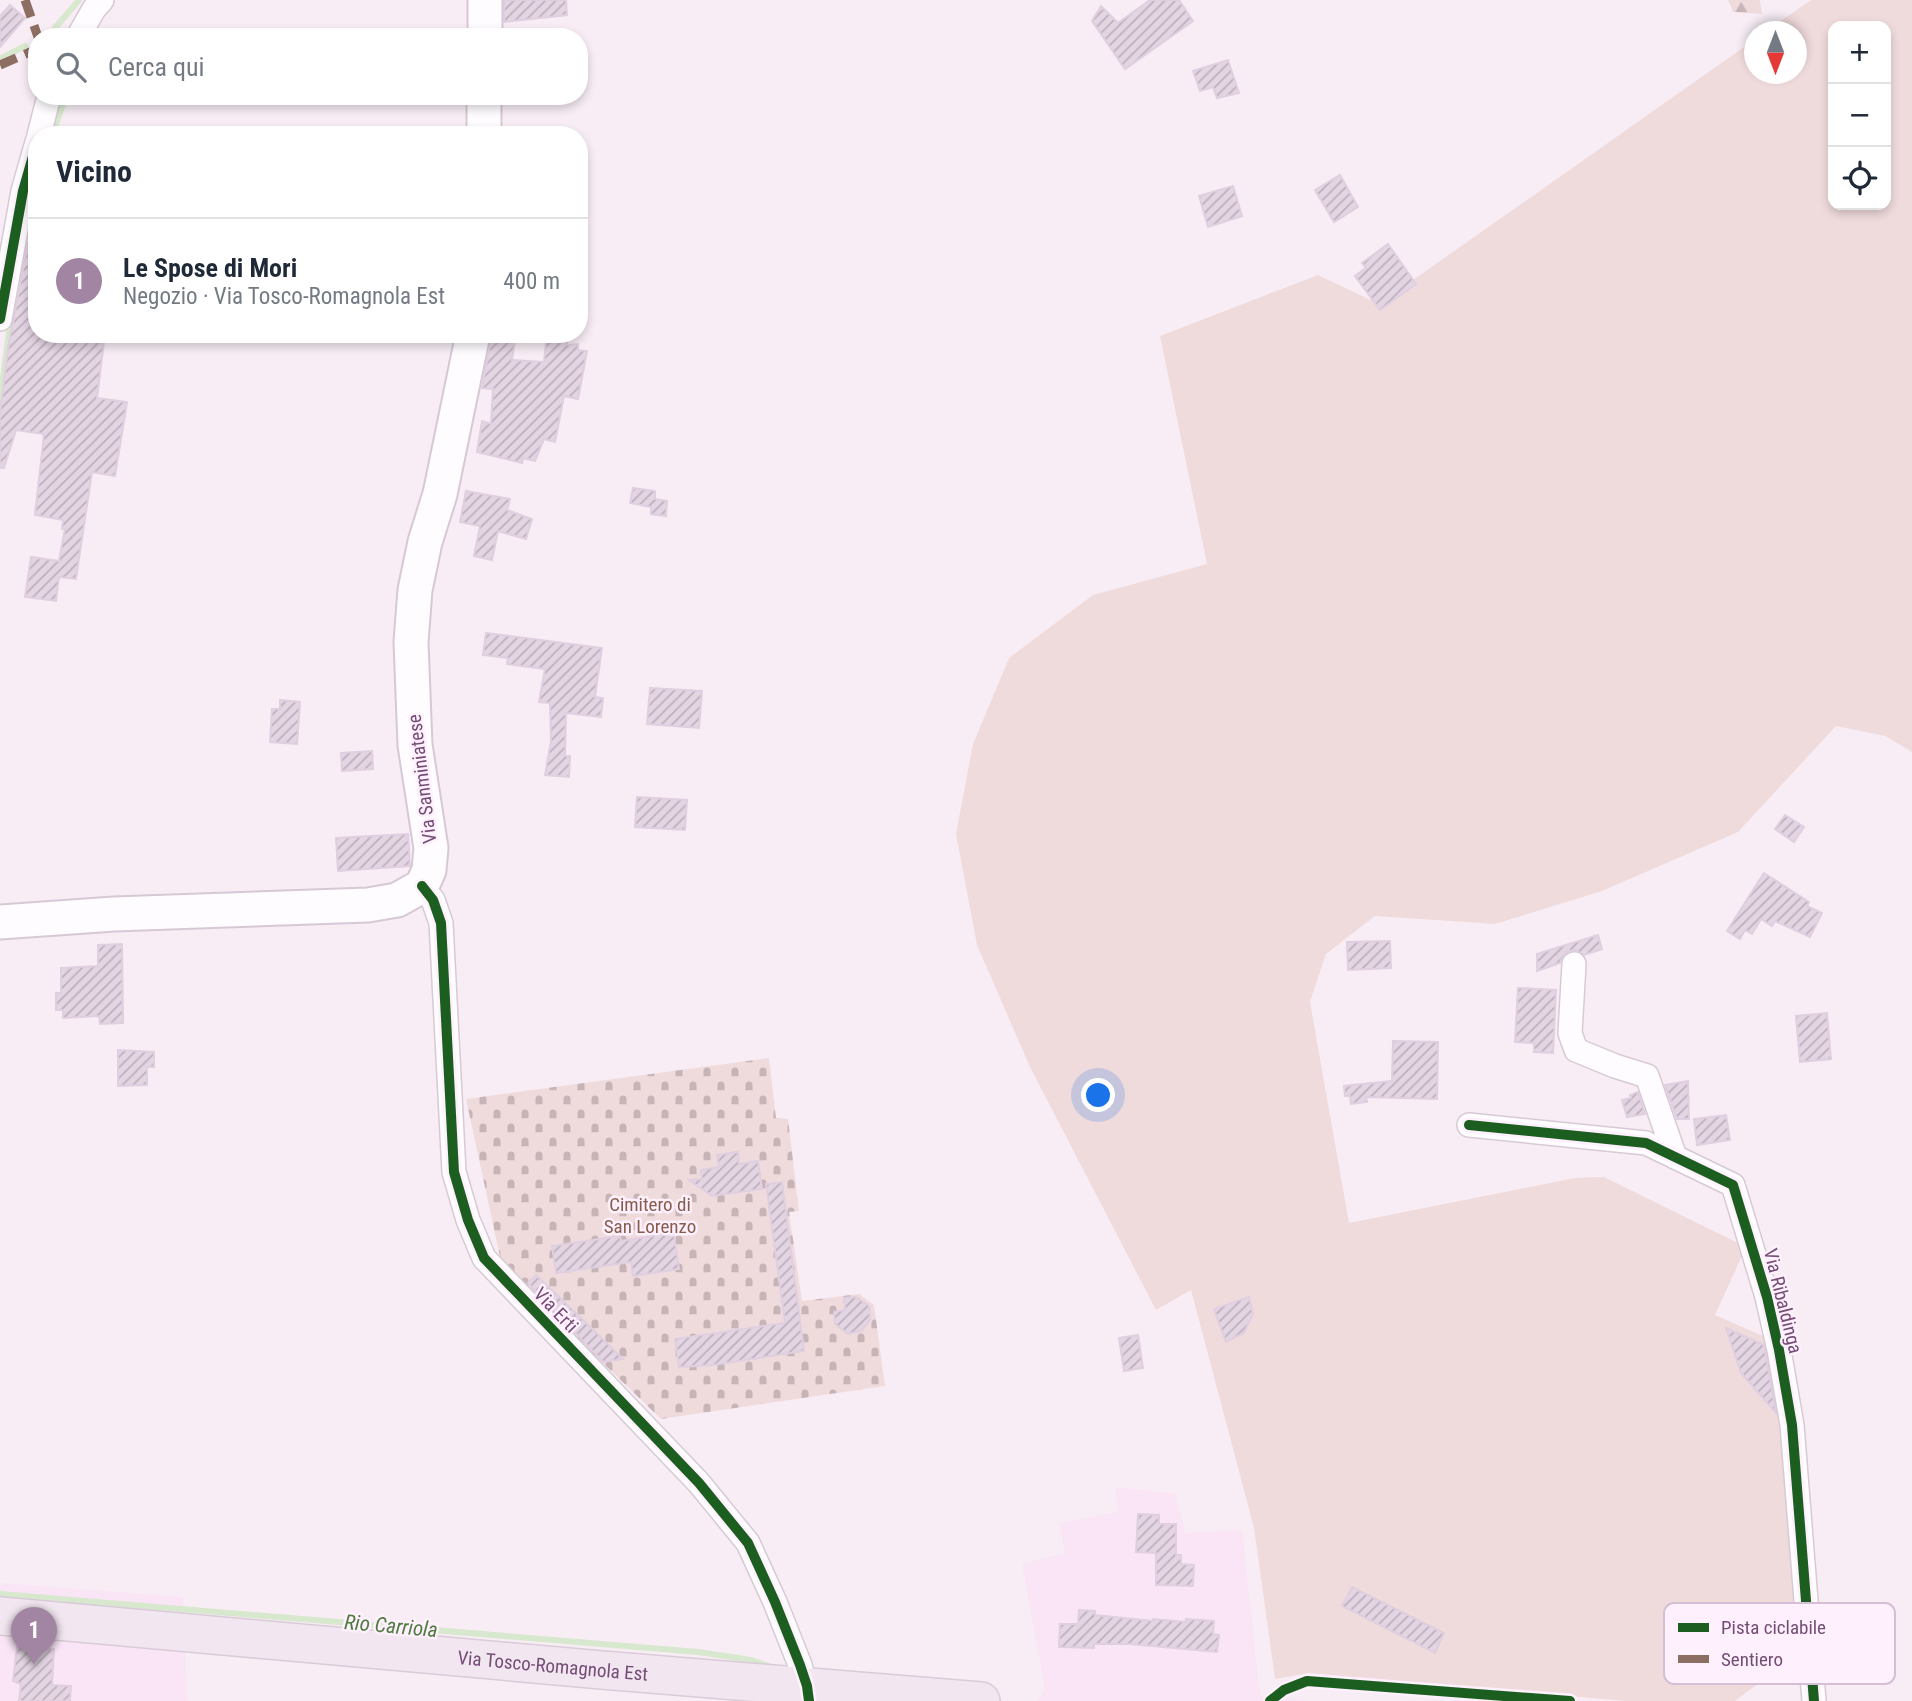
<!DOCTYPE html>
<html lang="it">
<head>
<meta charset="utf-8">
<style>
  :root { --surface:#fff; --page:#f6f6f7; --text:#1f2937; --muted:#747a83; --line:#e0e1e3; --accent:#a285a2 }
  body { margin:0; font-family:"Roboto Condensed",sans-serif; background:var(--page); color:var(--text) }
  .controls { position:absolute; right:21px; top:21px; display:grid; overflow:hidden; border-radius:14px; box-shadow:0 4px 10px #0003 }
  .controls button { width:63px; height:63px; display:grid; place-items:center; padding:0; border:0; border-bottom:2px solid var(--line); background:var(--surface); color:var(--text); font:35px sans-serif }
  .compass { position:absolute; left:1744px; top:21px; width:63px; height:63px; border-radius:50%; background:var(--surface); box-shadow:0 4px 10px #0003; rotate:180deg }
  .you { position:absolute; left:1099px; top:1096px; width:24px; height:24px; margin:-18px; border:5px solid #fff; border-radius:50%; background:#1a73e8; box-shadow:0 0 0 10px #1a73e833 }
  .badge { display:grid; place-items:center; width:46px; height:46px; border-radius:50%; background:var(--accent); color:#fff; font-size:23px; font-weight:700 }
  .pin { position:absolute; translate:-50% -58px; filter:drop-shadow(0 2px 4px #0008) }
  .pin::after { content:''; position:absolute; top:37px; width:24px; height:21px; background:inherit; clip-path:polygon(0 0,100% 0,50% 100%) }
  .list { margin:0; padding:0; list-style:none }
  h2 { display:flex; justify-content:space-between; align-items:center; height:91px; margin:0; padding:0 28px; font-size:30px }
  h2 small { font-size:23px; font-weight:400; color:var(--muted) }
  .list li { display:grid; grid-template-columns:46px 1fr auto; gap:21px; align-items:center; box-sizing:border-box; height:126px; padding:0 28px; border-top:2px solid var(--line) }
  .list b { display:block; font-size:26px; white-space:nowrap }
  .list p { margin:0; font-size:23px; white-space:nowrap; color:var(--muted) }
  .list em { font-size:23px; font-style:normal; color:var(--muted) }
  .icon { flex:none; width:38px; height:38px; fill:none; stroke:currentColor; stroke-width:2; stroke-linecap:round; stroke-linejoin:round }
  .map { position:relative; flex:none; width:1912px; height:1701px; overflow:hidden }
  .search { position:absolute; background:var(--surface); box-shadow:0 4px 10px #0003; left:28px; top:28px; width:560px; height:77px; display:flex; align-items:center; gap:18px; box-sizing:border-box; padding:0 24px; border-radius:28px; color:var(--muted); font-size:26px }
  .panel { position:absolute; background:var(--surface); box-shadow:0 4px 10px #0003; left:28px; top:126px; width:560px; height:217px; border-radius:28px }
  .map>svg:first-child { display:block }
  .residential { fill:#f9e5f5 }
  .green { fill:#f0dbdc; fill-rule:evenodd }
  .forest { fill:url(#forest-firs) }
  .cemetery { fill:url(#cemetery-stones) }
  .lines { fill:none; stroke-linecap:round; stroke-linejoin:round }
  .stream { stroke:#d7e8ce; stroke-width:6 }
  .building { fill:url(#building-hatch); stroke:#e0cfe0; stroke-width:2 }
  .street-casing { stroke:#d7cad5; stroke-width:26 }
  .secondary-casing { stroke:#d6c9d5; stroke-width:37 }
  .primary-casing { stroke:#d9cbd8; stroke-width:40 }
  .street { stroke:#fefcfe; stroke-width:23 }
  .secondary { stroke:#fefcfe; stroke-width:33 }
  .primary { stroke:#f2e7f0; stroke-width:37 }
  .quiet { stroke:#8d6e63; stroke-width:9; stroke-dasharray:18 9; stroke-linecap:butt }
  .cycleway-casing { stroke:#fef0fc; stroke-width:15 }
  .cycleway { stroke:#1b5e20; stroke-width:10 }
  .labels { text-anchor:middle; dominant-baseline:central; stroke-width:5; stroke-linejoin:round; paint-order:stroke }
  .street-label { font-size:19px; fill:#744d76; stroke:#fef0fc }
  .park-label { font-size:19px; fill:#875c4b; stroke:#fef0fc }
  .water-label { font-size:21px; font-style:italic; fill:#4f7b40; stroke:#fef0fc }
  .key { fill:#fef0fc; stroke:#d5bfd4; stroke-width:2 }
  .key-label { font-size:19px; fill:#744d76 }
</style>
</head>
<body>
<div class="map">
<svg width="1912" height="1701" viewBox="0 0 1912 1701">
  <defs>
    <pattern id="forest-firs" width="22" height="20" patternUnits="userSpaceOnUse" patternTransform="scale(1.75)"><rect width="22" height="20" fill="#f0dbdc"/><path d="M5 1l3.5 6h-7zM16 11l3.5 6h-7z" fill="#c7b4b7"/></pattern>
    <pattern id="cemetery-stones" width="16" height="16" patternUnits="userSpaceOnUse" patternTransform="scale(1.75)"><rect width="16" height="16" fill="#f0dbdc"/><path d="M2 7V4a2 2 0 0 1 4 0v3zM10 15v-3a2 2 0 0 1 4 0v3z" fill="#c7b4b7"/></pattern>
    <pattern id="building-hatch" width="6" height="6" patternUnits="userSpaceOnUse" patternTransform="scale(1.75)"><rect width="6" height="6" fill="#e4d5e3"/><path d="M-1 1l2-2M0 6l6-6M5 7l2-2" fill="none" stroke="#bdafbd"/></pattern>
  </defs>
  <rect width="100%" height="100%" fill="#f8edf5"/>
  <g class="residential">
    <path d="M1116,1487L1175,1494L1185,1533L1242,1530L1260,1696L1312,1701H1037L1045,1689L1022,1564L1065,1553L1059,1523L1118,1512Z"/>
    <path d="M0,1583L183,1597L187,1701H0Z"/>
  </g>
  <path class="green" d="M1811,0H1912V752L1885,736L1836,726L1738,832L1602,891L1495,924L1375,916L1326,954L1310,1002L1349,1223L1575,1178L1604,1177L1746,1247L1715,1315L1770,1339L1777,1368L1799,1653L1735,1701H1626L1309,1673L1275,1679L1254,1528L1191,1290L1156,1310L1030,1067L977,945L956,834L973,744L1009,658L1093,595L1207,564L1160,336L1318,275L1379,304L1754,40L1755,74H1797V32L1766,31ZM1833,26H1886V205H1833Z"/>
  <path class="forest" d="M1728,0H1760L1762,14L1733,12Z"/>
  <path class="cemetery" d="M769,1058L776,1118L788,1119L799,1211L789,1212L802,1301L859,1294L874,1305L885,1386L661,1419L502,1266L466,1099Z"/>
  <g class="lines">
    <g class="stream">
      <path d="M49,35L79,0"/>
      <path d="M0,59L25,46"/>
      <path d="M52,135L66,96"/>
      <path d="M0,401L11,317"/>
      <path d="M0,1594L698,1652L751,1660L771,1667"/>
    </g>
  </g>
  <g class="building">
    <path d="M504,0H566L567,15L504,22Z"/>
    <path d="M1150,0H1179L1193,21L1125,69L1092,21L1101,6L1118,23Z"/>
    <path d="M10,5L25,18L0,47V16Z"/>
    <path d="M1228,60L1239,93L1217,98L1213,87L1200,91L1193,71Z"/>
    <path d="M1340,175L1358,207L1334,222L1315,190Z"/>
    <path d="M1233,186L1242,216L1208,227L1199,196Z"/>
    <path d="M29,238L37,239V334H105L97,398L127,402L115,476L92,472L76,579L59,577L56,601L25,597L31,557L59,561L65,529H62L63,520L35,515L44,434L16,430L4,468H0V415L8,348Z"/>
    <path d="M1388,244L1416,284L1380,310L1355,276L1366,268L1362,263Z"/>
    <path d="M492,334H516L512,360L544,362L547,334H568L567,345L578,344V350L587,351L578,399L564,396L555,442L544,439L535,461L523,458L522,463L477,452L482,421L491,424L493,389L482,388Z"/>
    <path d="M633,488L655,491V499L667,501L666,516L651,514V507L630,503Z"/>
    <path d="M466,491L510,499L507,510L532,519L526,539L498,531L492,560L474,556L480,526L460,522Z"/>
    <path d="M486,633L602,648L595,697L603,698L601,717L566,713L565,756H570L569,777L545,775L551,741L550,703L539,702L545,669L507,664L508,658L483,655Z"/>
    <path d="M650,688L702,691L699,728L647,724Z"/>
    <path d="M280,700L300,702L297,744L270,742L272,709H280Z"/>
    <path d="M372,751L373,769L342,771L341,753Z"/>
    <path d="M637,797L687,800L685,830L635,827Z"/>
    <path d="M1785,815L1804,827L1794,842L1775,829Z"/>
    <path d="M408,834L410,866L338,871L336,838Z"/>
    <path d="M1764,873L1809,902L1807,906L1822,913L1810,937L1775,921L1772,926L1761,919L1752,934L1745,930L1740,939L1727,931Z"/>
    <path d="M1598,935L1602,949L1584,955L1575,950L1568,951L1563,956L1560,963L1537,971V954Z"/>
    <path d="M1390,941L1391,968L1348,970L1347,942Z"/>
    <path d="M122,944L123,1023L100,1024L99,1016L63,1018V1010H56V993H61V968L98,966V945Z"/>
    <path d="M1518,988L1556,990L1553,1053L1534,1052V1043L1515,1042Z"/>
    <path d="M1827,1013L1831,1059L1800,1062L1796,1016Z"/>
    <path d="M1393,1041L1438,1042L1437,1099L1366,1097L1367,1102L1351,1104L1350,1096H1345L1344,1086L1392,1081Z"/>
    <path d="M118,1050L154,1052V1067H147V1085L118,1086Z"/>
    <path d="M1688,1081L1689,1119H1677L1665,1085Z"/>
    <path d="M1638,1092L1645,1114L1627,1117L1622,1100L1631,1098L1630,1095Z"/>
    <path d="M1726,1115L1730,1140L1697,1145L1694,1119Z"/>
    <path d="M738,1152L739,1164L758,1161L762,1189L712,1196L689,1180L702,1179L701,1170L719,1167L717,1155Z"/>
    <path d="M782,1182L804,1351L713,1365L679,1367L675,1339L785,1323L766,1184Z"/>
    <path d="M666,1234L674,1235L679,1269L633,1276L631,1262L556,1273L552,1246L620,1236L621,1241Z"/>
    <path d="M536,1275L575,1312L623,1359L603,1362L528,1283Z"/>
    <path d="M856,1297L869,1306L870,1320L861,1331L848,1334L835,1324L834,1312L845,1310L844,1298Z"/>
    <path d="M1249,1297L1253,1314L1244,1333L1226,1342L1214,1309Z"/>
    <path d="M1726,1328L1764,1345L1776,1413L1741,1373Z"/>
    <path d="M1138,1335L1143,1368L1124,1371L1119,1338Z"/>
    <path d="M1138,1514L1159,1515V1524H1176V1555H1181V1564L1194,1565L1193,1586L1156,1585V1553L1136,1552Z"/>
    <path d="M1352,1587L1444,1633L1435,1653L1342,1606Z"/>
    <path d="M1079,1610L1095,1611V1615L1153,1621V1619L1186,1622V1619L1214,1621L1213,1634L1219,1635L1217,1652L1130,1644H1094V1648L1059,1647L1060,1624H1078Z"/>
    <path d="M17,1647L54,1649L52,1685L71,1686L70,1701H19L21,1684L13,1681Z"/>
  </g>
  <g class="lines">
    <g class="street-casing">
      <g id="street">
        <path d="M78,37L94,9L102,0"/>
        <path d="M39,135L49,96"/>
        <path d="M0,319L23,191L37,142"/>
        <path d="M422,886L433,900L441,923L454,1172L468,1220L484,1258L699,1483L748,1543L775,1602L800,1665L808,1698"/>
        <path d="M1574,964L1570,1033L1576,1050L1615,1066L1647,1076L1675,1157"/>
        <path d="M1469,1125L1646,1143L1733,1185L1767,1297L1779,1350L1792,1425L1814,1701"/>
      </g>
    </g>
    <g class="secondary-casing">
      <g id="secondary">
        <path d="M485,37V0"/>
        <path d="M484,135V96"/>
        <path d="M0,922L114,914L368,905L397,900L422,886L429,870L431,848L415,745L411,642L415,590L425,542L440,494L473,334"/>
      </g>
    </g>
    <g class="primary-casing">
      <g id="primary">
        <path id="s1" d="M0,1616L602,1670L981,1701"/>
      </g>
    </g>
    <use href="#street" class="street"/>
    <use href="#secondary" class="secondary"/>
    <use href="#primary" class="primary"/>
    <g class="quiet">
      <path d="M25,0L38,37"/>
      <path d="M0,65L37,49"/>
    </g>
    <g class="cycleway-casing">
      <g id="cycleway">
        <path d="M0,319L23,191L37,142"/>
        <path d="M422,886L433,900L441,923L454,1172L468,1220L484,1258L699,1483L748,1543L775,1602L800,1665L807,1686L809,1701"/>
        <path d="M1469,1125L1646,1143L1733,1185L1767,1297L1779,1350L1792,1425L1814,1701"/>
        <path d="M1270,1701L1284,1690L1307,1681L1570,1701"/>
      </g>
    </g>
    <use href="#cycleway" class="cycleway"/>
  </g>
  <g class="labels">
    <g class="street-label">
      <text transform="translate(422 779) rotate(-97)">Via Sanminiatese</text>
      <text transform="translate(1783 1301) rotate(76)">Via Ribaldinga</text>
      <text transform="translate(556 1310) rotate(46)">Via Erti</text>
      <text stroke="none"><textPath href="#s1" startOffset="555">Via Tosco-Romagnola Est</textPath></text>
    </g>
    <g class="park-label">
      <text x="650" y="1204">Cimitero di<tspan x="650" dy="22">San Lorenzo</tspan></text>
    </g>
    <g class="water-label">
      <text transform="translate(391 1626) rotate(5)">Rio Carriola</text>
    </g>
  </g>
  <rect x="1664" y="1603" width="231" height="81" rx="10" class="key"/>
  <rect x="1678" y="1623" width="31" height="9" fill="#1b5e20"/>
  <rect x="1678" y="1655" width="31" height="8" fill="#8d6e63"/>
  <g class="key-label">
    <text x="1721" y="1634">Pista ciclabile</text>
    <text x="1721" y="1666">Sentiero</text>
  </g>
</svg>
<div class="controls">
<button>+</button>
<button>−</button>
<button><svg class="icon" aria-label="locate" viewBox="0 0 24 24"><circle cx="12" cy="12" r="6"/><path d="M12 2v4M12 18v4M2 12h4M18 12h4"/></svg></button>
</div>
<svg class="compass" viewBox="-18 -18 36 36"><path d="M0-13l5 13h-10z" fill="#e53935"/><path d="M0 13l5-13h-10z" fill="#747a83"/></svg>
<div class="you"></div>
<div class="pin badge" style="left:34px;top:1665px">1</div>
<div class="search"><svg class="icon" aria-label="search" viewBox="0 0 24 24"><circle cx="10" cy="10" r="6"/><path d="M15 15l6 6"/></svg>Cerca qui</div>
<section class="panel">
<h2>Vicino<small></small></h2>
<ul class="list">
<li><span class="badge">1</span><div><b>Le Spose di Mori</b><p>Negozio · Via Tosco-Romagnola Est</p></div><em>400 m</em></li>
</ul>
</section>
</div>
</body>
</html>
